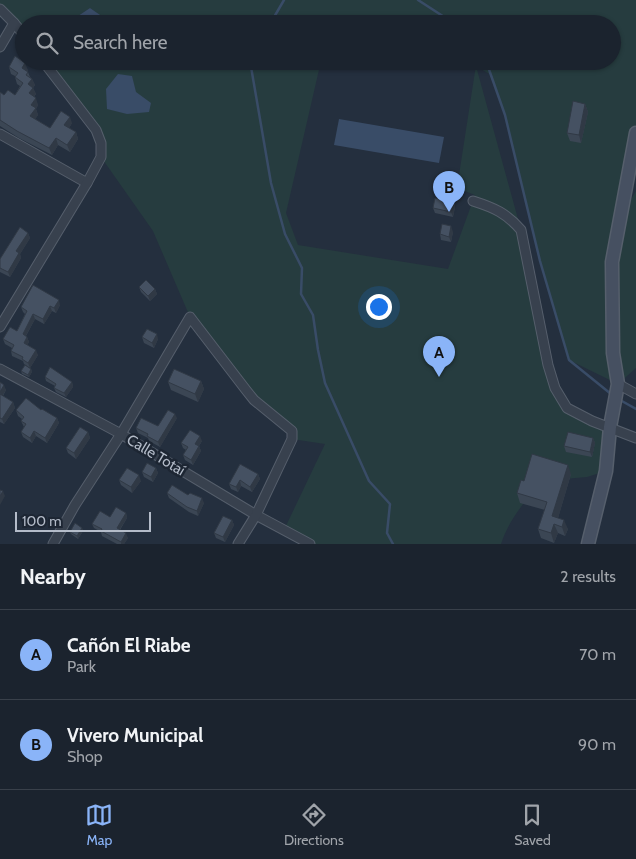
<!DOCTYPE html>
<html lang="en">
<head>
<meta charset="utf-8">
<style>
  :root { --surface:#1b232e; --page:#242b36; --text:#f1f3f6; --muted:#a0a4aa; --line:#39404a; --accent:#8ab4f8 }
  body { margin:0; font-family:Cabin,sans-serif; background:var(--page); color:var(--text) }
  .scale { position:absolute; left:15px; bottom:12px; width:136px; box-sizing:border-box; padding-left:5px; border:2px solid #b4bcc9; border-top:0; font-size:14px; line-height:18px; white-space:nowrap; color:#b4bcc9; -webkit-text-stroke:4px #1d2633; paint-order:stroke }
  .you { position:absolute; left:378px; top:306px; width:18px; height:18px; margin:-12px; border:4px solid #fff; border-radius:50%; background:#1a73e8; box-shadow:0 0 0 8px #1a73e833 }
  .badge { display:grid; place-items:center; width:32px; height:32px; border-radius:50%; background:var(--accent); color:#111; font-size:16px; font-weight:700 }
  .pin { position:absolute; translate:-50% -41px; filter:drop-shadow(0 1px 2px #0008) }
  .pin::after { content:''; position:absolute; top:26px; width:18px; height:15px; background:inherit; clip-path:polygon(0 0,100% 0,50% 100%) }
  .list { margin:0; padding:0; list-style:none }
  h2 { display:flex; justify-content:space-between; align-items:center; height:65px; margin:0; padding:0 20px; font-size:21px }
  h2 small { font-size:16px; font-weight:400; color:var(--muted) }
  .list li { display:grid; grid-template-columns:32px 1fr auto; gap:15px; align-items:center; box-sizing:border-box; height:90px; padding:0 20px; border-top:1px solid var(--line) }
  .list b { display:block; font-size:19px; white-space:nowrap }
  .list p { margin:0; font-size:16px; white-space:nowrap; color:var(--muted) }
  .list em { font-size:16px; font-style:normal; color:var(--muted) }
  .icon { flex:none; width:28px; height:28px; fill:none; stroke:currentColor; stroke-width:2; stroke-linecap:round; stroke-linejoin:round }
  .map { position:relative; flex:none; width:636px; height:544px; overflow:hidden }
  .search { position:absolute; background:var(--surface); box-shadow:0 1px 4px #0004; left:15px; right:15px; top:15px; height:55px; display:flex; align-items:center; gap:12px; box-sizing:border-box; padding:0 18px; border-radius:28px; color:var(--muted); font-size:19px }
  .sheet { height:245px; background:var(--surface) }
  nav { display:flex; justify-content:space-around; align-items:center; box-sizing:border-box; height:70px; border-top:1px solid var(--line); background:var(--surface); font-size:14px; color:var(--muted) }
  nav a { display:grid; justify-items:center; gap:2px }
  nav .on { color:var(--accent) }
  .map>svg:first-child { display:block }
  .green { fill:#263c3f }
  .water { fill:#394c67 }
  .lines { fill:none; stroke-linecap:round; stroke-linejoin:round }
  .stream { stroke:#394c67; stroke-width:2.5 }
  .minor-casing { stroke:#565f6c; stroke-width:11 }
  .secondary-casing { stroke:#565f6c; stroke-width:15 }
  .minor { stroke:#38414e; stroke-width:9 }
  .secondary { stroke:#465061; stroke-width:12 }
  .wall { fill:#3b4654 }
  .shaded-wall { fill:#303945 }
  .building { fill:#455162; stroke:#303945 }
  .labels { text-anchor:middle; dominant-baseline:central; stroke-width:5; stroke-linejoin:round; paint-order:stroke }
  .street-label { font-size:15px; fill:#b4bcc9; stroke:#1d2633 }
</style>
</head>
<body>
<div class="map">
<svg width="636" height="544" viewBox="0 0 636 544">
  <rect width="100%" height="100%" fill="#242f3e"/>
  <path class="green" d="M0,0H636V133L623,213L636,191V368L618,384L569,360L540,261L505,115L491,75L476,66L521,230L548,365L567,408L610,427L606,471L587,477L541,481C526,500 508,521 501,544H304L284,530L325,444L292,439V431L254,400L190,317L153,231L101,157V143L43,61H321L286,213L298,245L448,269L475,195L457,188L476,65L457,61H612V24H103L102,17L90,8L66,24H24V35L0,9Z"/>
  <g class="water">
    <path d="M90,8L103,17V24H66Z"/>
    <path d="M118,74L132,76L136,92L151,103L149,112L127,114L107,109L106,89Z"/>
    <path d="M339,119L444,137L439,163L334,145Z"/>
  </g>
  <g class="lines">
    <g class="stream">
      <path d="M418,0L455,24"/>
      <path d="M270,24L284,0"/>
      <path d="M250,61L271,183L285,234L302,268L301,294L313,315L318,350L325,383L369,481L390,504L387,533L393,544"/>
      <path d="M486,61L505,115L540,261L569,360L611,394"/>
      <path d="M620,400L636,409"/>
    </g>
    <g class="minor-casing">
      <g id="minor">
        <path d="M0,9L14,23L24,35"/>
        <path d="M0,47L14,23"/>
        <path d="M0,134L87,183"/>
        <path d="M473,201C495,208 506,213 521,230L548,365L555,388L567,408L592,421L636,438"/>
        <path d="M0,327L87,183L101,157V143L96,130L43,61"/>
        <path d="M0,369L121,434L256,515L310,544"/>
        <path d="M618,384L636,394"/>
        <path d="M53,544L75,505L121,434L190,317L246,390L254,400L292,431V439L256,515L238,544"/>
      </g>
    </g>
    <g class="secondary-casing">
      <path id="secondary" d="M588,544L606,471L610,427L618,384L613,353L612,262L636,133"/>
    </g>
    <use href="#minor" class="minor"/>
    <use href="#secondary" class="secondary"/>
  </g>
  <g class="wall">
    <path d="M9,67L28,70L27,71L28,72L30,77L32,79L35,85L33,88L36,94L34,97L38,105L36,109L38,115L35,119L50,128L72,123L69,128L76,132L78,139L70,152L58,145L52,155L19,138L0,126V92L4,95H15L20,86L17,84L15,77V76L11,74Z"/>
    <path d="M585,104L588,112L581,143L570,141L567,133Z"/>
    <path d="M454,202L455,207L453,217L435,213L433,208Z"/>
    <path d="M453,232L451,242L441,240L440,234Z"/>
    <path d="M28,233L30,238L20,254L21,258L10,277L0,272V259Z"/>
    <path d="M139,287L155,289L157,294L150,301L141,292Z"/>
    <path d="M60,305L56,313L52,311L44,324L35,319L26,336L27,337L29,342L27,345L38,355L30,368L24,364L23,361L12,356L11,351L12,348L5,344L3,339L17,331L25,314L23,312L21,307Z"/>
    <path d="M142,337L158,339L154,348L144,343Z"/>
    <path d="M31,369L32,372L29,377L22,374L21,371Z"/>
    <path d="M45,377L72,382L73,387L66,397L56,392L54,388L55,386L46,381Z"/>
    <path d="M201,381L204,389L198,402L171,390L168,382Z"/>
    <path d="M0,382L6,390L3,396L13,402L15,408L4,424L0,422Z"/>
    <path d="M16,410H41L57,418L59,423L47,443L36,436L32,443L23,437L21,432L24,427L21,421L22,419L18,416Z"/>
    <path d="M177,418L160,447L149,441L148,438L138,433L136,428L158,426Z"/>
    <path d="M88,432L90,438L76,459L68,453L66,448Z"/>
    <path d="M593,438L595,443L592,457L566,452L564,446Z"/>
    <path d="M202,441L199,446L201,451L193,465L185,460L183,455L186,450L183,448L181,443Z"/>
    <path d="M156,468L158,473L153,482L144,477L142,472Z"/>
    <path d="M258,474L260,479L252,492L241,486L238,492L231,489L229,484Z"/>
    <path d="M571,474L558,518L568,529L565,536L558,533L554,543L541,538L538,529L545,510L520,503L517,493L524,481Z"/>
    <path d="M119,480L141,481L132,493L121,485Z"/>
    <path d="M167,493L188,495L204,503L198,516L189,512L169,498Z"/>
    <path d="M126,513L127,518L120,530L128,538L124,544H117L102,536L101,532L94,528L92,524L110,517Z"/>
    <path d="M232,520L234,525L225,542L216,538L214,533Z"/>
    <path d="M82,528L83,531L78,539L71,534L70,532Z"/>
  </g>
  <g class="shaded-wall">
    <path d="M25,63L28,70L25,74L22,68Z"/>
    <path d="M32,79L35,85L33,88L36,94L31,100L29,93L28,84Z"/>
    <path d="M36,98L38,105L36,109L38,115L33,123L30,116L31,105Z"/>
    <path d="M585,104L588,112L581,143L579,135Z"/>
    <path d="M70,117L72,123L67,132L64,125Z"/>
    <path d="M76,132L78,139L70,152L67,145Z"/>
    <path d="M56,138L58,145L52,155L49,148Z"/>
    <path d="M454,202L455,207L453,217L451,212Z"/>
    <path d="M451,226L453,232L451,242L449,237Z"/>
    <path d="M28,233L30,238L20,254L21,258L10,277L8,272L16,251Z"/>
    <path d="M155,289L157,294L150,301L148,296Z"/>
    <path d="M59,300L60,305L56,313L54,308Z"/>
    <path d="M50,306L52,311L44,324L43,319Z"/>
    <path d="M33,314L35,319L24,339L23,334Z"/>
    <path d="M157,334L158,339L154,348L152,343Z"/>
    <path d="M27,337L29,342L26,348L24,343Z"/>
    <path d="M36,350L38,355L30,368L28,363Z"/>
    <path d="M31,369L32,372L29,377L28,375Z"/>
    <path d="M201,381L204,389L198,402L195,394Z"/>
    <path d="M72,382L73,387L66,397L64,393Z"/>
    <path d="M4,385L6,390L1,398L0,392Z"/>
    <path d="M13,402L15,408L4,424L2,419Z"/>
    <path d="M175,414L177,418L160,447L158,442Z"/>
    <path d="M57,418L59,423L47,443L45,438Z"/>
    <path d="M34,431L36,436L32,443L30,438Z"/>
    <path d="M88,432L90,438L76,459L74,453Z"/>
    <path d="M200,436L202,441L197,449L195,444Z"/>
    <path d="M593,438L595,443L592,457L590,452Z"/>
    <path d="M199,446L201,451L193,465L191,460Z"/>
    <path d="M568,465L571,474L556,525L552,516Z"/>
    <path d="M156,468L158,473L153,482L151,477Z"/>
    <path d="M258,474L260,479L252,492L250,487Z"/>
    <path d="M139,475L141,481L132,493L131,487Z"/>
    <path d="M240,480L241,486L238,492L236,487Z"/>
    <path d="M3,491L5,496L0,505V496Z"/>
    <path d="M202,498L204,503L198,516L197,511Z"/>
    <path d="M126,513L127,518L118,532L117,528Z"/>
    <path d="M232,520L234,525L225,542L223,537Z"/>
    <path d="M564,520L568,529L565,536L562,527Z"/>
    <path d="M554,524L558,533L554,543L551,533Z"/>
    <path d="M82,528L83,531L78,539L77,536Z"/>
    <path d="M126,533L128,538L124,544H121V542Z"/>
  </g>
  <g class="building">
    <path d="M15,56L25,63L22,68L28,72L26,75L32,79L28,84L33,88L29,93L36,98L31,105L36,108L30,116L50,128L61,111L70,117L64,125L76,132L67,145L56,138L49,148L17,131L0,120V92L4,95L8,90L15,95L23,83L15,77L18,73L9,67Z"/>
    <path d="M573,101L585,104L579,135L567,133Z"/>
    <path d="M435,198L454,202L451,212L433,208Z"/>
    <path d="M442,224L451,226L449,237L440,234Z"/>
    <path d="M20,227L28,233L16,251L19,253L8,272L0,268V259Z"/>
    <path d="M146,280L155,289L148,296L139,287Z"/>
    <path d="M33,285L59,300L54,308L50,306L43,319L33,314L23,334L27,337L24,343L36,350L28,363L22,359L23,357L11,351L14,345L3,339L10,327L17,331L27,311L21,307Z"/>
    <path d="M147,329L157,334L152,343L142,337Z"/>
    <path d="M25,365L31,369L28,375L21,371Z"/>
    <path d="M50,367L72,382L64,393L54,388L56,384L45,377Z"/>
    <path d="M174,369L201,381L195,394L168,382Z"/>
    <path d="M0,382L4,385L0,392Z"/>
    <path d="M0,394L13,402L2,419L0,418Z"/>
    <path d="M26,398L41,410L42,409L57,418L45,438L34,431L30,438L21,432L26,424L21,421L24,417L16,410Z"/>
    <path d="M168,410L175,414L158,442L147,436L148,434L136,428L141,418L158,426Z"/>
    <path d="M80,427L88,432L74,453L66,448Z"/>
    <path d="M190,430L200,436L195,444L199,446L191,460L183,455L188,447L181,443Z"/>
    <path d="M568,432L593,438L590,452L564,446Z"/>
    <path d="M532,454L568,465L552,516L564,520L562,527L554,524L551,533L538,529L547,502L517,493L521,480L524,481Z"/>
    <path d="M147,463L156,468L151,477L142,472Z"/>
    <path d="M240,464L258,474L250,487L240,480L236,487L229,484Z"/>
    <path d="M127,468L139,475L131,487L119,480Z"/>
    <path d="M172,485L188,495L190,493L202,498L197,511L187,507L167,493Z"/>
    <path d="M0,490L3,491L0,496Z"/>
    <path d="M116,507L126,513L117,528L126,533L121,542L101,531L102,529L92,524L100,511L110,517Z"/>
    <path d="M223,516L232,520L223,537L214,533Z"/>
    <path d="M75,523L82,528L77,536L70,532Z"/>
  </g>
  <g class="labels">
    <g class="street-label">
      <text transform="translate(156 455) rotate(31)">Calle Totaí</text>
    </g>
  </g>
</svg>
<div class="scale">100 m</div>
<div class="you"></div>
<div class="pin badge" style="left:439px;top:377px">A</div>
<div class="pin badge" style="left:449px;top:212px">B</div>
<div class="search"><svg class="icon" aria-label="search" viewBox="0 0 24 24"><circle cx="10" cy="10" r="6"/><path d="M15 15l6 6"/></svg>Search here</div>
</div>
<section class="sheet">
<h2>Nearby<small>2 results</small></h2>
<ul class="list">
<li><span class="badge">A</span><div><b>Cañón El Riabe</b><p>Park</p></div><em>70 m</em></li>
<li><span class="badge">B</span><div><b>Vivero Municipal</b><p>Shop</p></div><em>90 m</em></li>
</ul>
</section>
<nav>
<a class="on"><svg class="icon" aria-label="map" viewBox="0 0 24 24"><path d="M3 6l6-2 6 2 6-2v14l-6 2-6-2-6 2zM9 4v14M15 6v14"/></svg>Map</a>
<a><svg class="icon" aria-label="directions" viewBox="0 0 24 24"><path d="M12 3l9 9-9 9-9-9zM9 14v-3h6M13 9l2 2-2 2"/></svg>Directions</a>
<a><svg class="icon" aria-label="saved" viewBox="0 0 24 24"><path d="M7 4h10v16l-5-4-5 4z"/></svg>Saved</a>
</nav>
</body>
</html>
